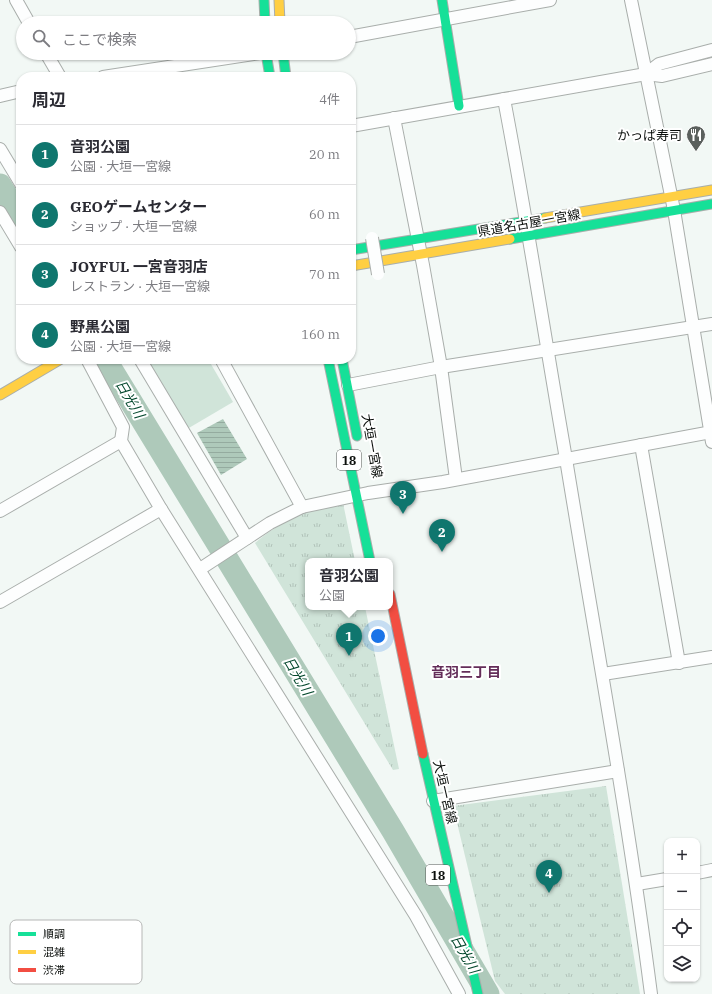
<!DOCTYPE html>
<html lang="ja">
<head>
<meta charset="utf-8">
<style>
  :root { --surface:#fff; --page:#f2f2f3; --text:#2b2b33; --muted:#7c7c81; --line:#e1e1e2; --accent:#0f766e }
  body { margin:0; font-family:"IBM Plex Serif","Noto Sans JP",serif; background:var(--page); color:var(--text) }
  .controls { position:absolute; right:12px; bottom:12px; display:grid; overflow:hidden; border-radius:8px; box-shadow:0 1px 3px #0004 }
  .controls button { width:36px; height:36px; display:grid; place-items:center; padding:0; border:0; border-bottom:1px solid var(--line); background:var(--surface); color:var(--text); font:20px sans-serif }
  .you { position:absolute; left:378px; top:636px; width:14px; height:14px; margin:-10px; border:3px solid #fff; border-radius:50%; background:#1a73e8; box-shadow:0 0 0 6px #1a73e833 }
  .badge { display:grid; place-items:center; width:26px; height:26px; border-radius:50%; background:var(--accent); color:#fff; font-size:13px; font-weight:700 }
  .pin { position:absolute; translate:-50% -33px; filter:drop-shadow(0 1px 2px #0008) }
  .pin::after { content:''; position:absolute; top:21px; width:14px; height:12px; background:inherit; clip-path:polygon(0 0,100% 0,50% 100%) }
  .popup { position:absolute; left:305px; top:558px; width:88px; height:52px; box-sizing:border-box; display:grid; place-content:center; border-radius:8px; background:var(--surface); filter:drop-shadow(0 1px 3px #0005); font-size:13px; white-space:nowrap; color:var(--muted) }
  .popup b { font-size:15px; color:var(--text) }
  .popup::after { content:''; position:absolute; left:50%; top:100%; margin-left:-8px; border:8px solid transparent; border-top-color:var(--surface) }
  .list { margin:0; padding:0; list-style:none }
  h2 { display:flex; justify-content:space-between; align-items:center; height:52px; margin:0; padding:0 16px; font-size:17px }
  h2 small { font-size:13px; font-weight:400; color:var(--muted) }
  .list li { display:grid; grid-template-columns:26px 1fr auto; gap:12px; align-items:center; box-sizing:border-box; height:60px; padding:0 16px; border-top:1px solid var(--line) }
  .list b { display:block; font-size:15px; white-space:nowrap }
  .list p { margin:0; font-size:13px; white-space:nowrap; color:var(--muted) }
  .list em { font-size:13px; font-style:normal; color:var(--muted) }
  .icon { flex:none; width:22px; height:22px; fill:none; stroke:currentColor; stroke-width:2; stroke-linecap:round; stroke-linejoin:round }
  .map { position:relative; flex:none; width:712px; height:994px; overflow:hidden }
  .search { position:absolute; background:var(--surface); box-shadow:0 1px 3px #0004; left:16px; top:16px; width:340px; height:44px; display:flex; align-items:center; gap:10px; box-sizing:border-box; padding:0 14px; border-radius:22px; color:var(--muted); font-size:15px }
  .panel { position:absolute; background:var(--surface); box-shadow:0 1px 3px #0004; left:16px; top:72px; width:340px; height:292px; border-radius:16px }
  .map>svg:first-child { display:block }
  .park { fill:url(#park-tufts) }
  .pitch { fill:#d0e4d9 }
  .water { fill:url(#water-rules) }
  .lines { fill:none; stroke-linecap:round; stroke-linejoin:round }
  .river { stroke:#aec9ba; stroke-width:23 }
  .street-casing { stroke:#a9aeab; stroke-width:14 }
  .fast-casing { stroke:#a9aeab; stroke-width:11 }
  .slow-casing { stroke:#a9aeab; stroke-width:11 }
  .jam-casing { stroke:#a9aeab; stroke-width:11 }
  .street { stroke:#fdfefe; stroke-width:12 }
  .fast { stroke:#16e098; stroke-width:9 }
  .slow { stroke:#ffcf43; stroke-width:9 }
  .jam { stroke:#f24e42; stroke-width:9 }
  .street-bridge-casing { stroke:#a9aeab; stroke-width:14; stroke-linecap:butt }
  .street-bridge { stroke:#fdfefe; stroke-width:12 }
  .labels { text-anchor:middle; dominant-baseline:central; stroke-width:4; stroke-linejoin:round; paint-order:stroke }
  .shield { fill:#fff; stroke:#545654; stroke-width:1 }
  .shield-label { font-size:12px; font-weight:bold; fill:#0a0e0b }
  .poi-label { font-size:13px; fill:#0a0e0b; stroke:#fff; text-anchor:end }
  .street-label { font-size:13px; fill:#0a0e0b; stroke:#fff }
  .water-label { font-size:14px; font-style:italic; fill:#05492e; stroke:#fff }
  .neighbourhood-label { font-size:14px; font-weight:bold; fill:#642d59; stroke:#fff }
  .key { fill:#fff; stroke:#b6b7b6; stroke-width:1 }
  .key-label { font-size:11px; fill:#0a0e0b }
</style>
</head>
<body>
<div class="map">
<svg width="712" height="994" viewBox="0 0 712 994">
  <defs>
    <pattern id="park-tufts" width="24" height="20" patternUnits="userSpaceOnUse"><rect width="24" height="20" fill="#d0e4d9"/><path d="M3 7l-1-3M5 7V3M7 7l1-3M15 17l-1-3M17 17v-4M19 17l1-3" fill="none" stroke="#b1c2b9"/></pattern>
    <pattern id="water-rules" width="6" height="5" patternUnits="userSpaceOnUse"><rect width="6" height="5" fill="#aec9ba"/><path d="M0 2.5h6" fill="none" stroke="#94ab9f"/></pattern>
  </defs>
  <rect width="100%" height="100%" fill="#f2f8f5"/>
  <g class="park">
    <path d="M343,503L355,561H308V607H365L399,769L393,770L255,543C286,517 305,512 343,503Z"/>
    <path d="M606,786L640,994H505L495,981L453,806Z"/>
  </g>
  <path class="pitch" d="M141,359H208L233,402L182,432Z"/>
  <path class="water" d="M223,419L247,459L221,475L197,433Z"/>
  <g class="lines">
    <g class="river">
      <path d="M0,185L21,219"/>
      <path d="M105,359L393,831L488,994"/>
    </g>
    <g class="street-casing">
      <g id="street">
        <path d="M16,0L29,23"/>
        <path d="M631,0L674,210L712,442"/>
        <path d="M349,37L550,0"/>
        <path d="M46,53L60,77"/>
        <path d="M646,74L659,64L712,50"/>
        <path d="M103,77L260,53"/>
        <path d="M0,96L21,91"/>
        <path d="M504,99C527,219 545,339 566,459C595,637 628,815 651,994"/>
        <path d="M394,118L423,265L441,367L456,479"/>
        <path d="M351,126L646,74L662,76L712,64"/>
        <path d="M0,149L21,184"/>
        <path d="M0,212L21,247"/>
        <path d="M87,359L123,427L121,441L161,509L416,916L459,994"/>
        <path d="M140,359L247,538"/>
        <path d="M221,359L302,507"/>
        <path d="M348,385L441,367L712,324"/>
        <path d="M641,445L679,663"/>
        <path d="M0,511L121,441"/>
        <path d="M200,569L270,523L302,507L368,493L443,482L712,432"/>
        <path d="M0,602L161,509"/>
        <path d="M603,674L712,657"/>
        <path d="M433,801L618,771"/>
        <path d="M697,873L712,870"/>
        <path d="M637,884L667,879"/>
      </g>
    </g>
    <g class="fast-casing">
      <g id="fast">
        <path d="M264,0L265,23"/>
        <path d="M442,0L459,106"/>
        <path d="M266,53L270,77"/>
        <path d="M283,53L286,77"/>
        <path d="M510,239L712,204"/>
        <path d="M351,250L545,218"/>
        <path d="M328,359L370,561"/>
        <path d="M342,359L357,436"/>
        <path d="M423,754L478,994"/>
      </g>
    </g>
    <g class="slow-casing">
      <g id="slow">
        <path d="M279,0L280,23"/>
        <path d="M545,218L712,190"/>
        <path d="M351,266L510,239"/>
        <path d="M0,395L61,359"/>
      </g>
    </g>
    <g class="jam-casing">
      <path id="jam" d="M390,594L423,754"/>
    </g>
    <use href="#street" class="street"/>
    <use href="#fast" class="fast"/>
    <use href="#slow" class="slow"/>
    <use href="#jam" class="jam"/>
    <g class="street-bridge-casing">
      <path id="street-bridge" d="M372,238L378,274"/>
    </g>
    <use href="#street-bridge" class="street-bridge"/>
  </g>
  <defs>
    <g id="restaurant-pin" transform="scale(1)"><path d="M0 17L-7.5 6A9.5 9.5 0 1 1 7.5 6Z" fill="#5b605d" stroke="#fff"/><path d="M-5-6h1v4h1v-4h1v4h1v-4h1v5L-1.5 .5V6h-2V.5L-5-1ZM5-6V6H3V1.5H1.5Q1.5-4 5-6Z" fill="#fff"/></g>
  </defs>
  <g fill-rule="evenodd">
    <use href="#restaurant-pin" x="696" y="135"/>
  </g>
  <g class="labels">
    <g class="shield">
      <rect x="337" y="450" width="24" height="20" rx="3"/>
      <rect x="426" y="865" width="24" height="20" rx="3"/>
    </g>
    <g class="shield-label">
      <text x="349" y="460">18</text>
      <text x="438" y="875">18</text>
    </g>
    <g class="poi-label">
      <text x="682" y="135">かっぱ寿司</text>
    </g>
    <g class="street-label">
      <text transform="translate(529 223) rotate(-10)">県道名古屋一宮線</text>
      <text transform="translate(372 446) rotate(80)">大垣一宮線</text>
      <text transform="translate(445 792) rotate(77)">大垣一宮線</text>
    </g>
    <g class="water-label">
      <text transform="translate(130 399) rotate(59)">日光川</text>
      <text transform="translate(298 676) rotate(59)">日光川</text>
      <text transform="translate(465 954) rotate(60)">日光川</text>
    </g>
    <g class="neighbourhood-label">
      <text x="466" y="672">音羽三丁目</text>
    </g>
  </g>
  <rect x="10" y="920" width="132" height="64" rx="6" class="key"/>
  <rect x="18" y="932" width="18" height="4" fill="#16e098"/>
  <rect x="18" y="950" width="18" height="4" fill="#ffcf43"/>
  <rect x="18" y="968" width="18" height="4" fill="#f24e42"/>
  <g class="key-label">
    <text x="43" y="938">順調</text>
    <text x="43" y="956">混雑</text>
    <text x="43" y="974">渋滞</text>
  </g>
</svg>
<div class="controls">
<button>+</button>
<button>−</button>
<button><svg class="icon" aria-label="locate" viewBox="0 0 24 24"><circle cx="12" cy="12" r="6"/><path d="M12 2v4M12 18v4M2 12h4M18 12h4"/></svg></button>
<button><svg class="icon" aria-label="layers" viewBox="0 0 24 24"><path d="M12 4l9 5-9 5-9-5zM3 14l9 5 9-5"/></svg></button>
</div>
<div class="you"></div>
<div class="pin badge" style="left:349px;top:656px">1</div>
<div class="popup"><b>音羽公園</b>公園</div>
<div class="pin badge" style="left:442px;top:552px">2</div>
<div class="pin badge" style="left:403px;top:514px">3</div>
<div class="pin badge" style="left:549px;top:893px">4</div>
<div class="search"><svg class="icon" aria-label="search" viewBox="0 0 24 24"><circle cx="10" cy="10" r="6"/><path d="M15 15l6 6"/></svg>ここで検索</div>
<section class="panel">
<h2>周辺<small>4件</small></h2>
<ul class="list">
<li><span class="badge">1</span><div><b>音羽公園</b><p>公園 · 大垣一宮線</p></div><em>20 m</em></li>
<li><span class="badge">2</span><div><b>GEOゲームセンター</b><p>ショップ · 大垣一宮線</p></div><em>60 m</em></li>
<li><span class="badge">3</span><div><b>JOYFUL 一宮音羽店</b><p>レストラン · 大垣一宮線</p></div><em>70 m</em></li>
<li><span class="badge">4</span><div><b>野黒公園</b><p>公園 · 大垣一宮線</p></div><em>160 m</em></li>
</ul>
</section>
</div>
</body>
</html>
